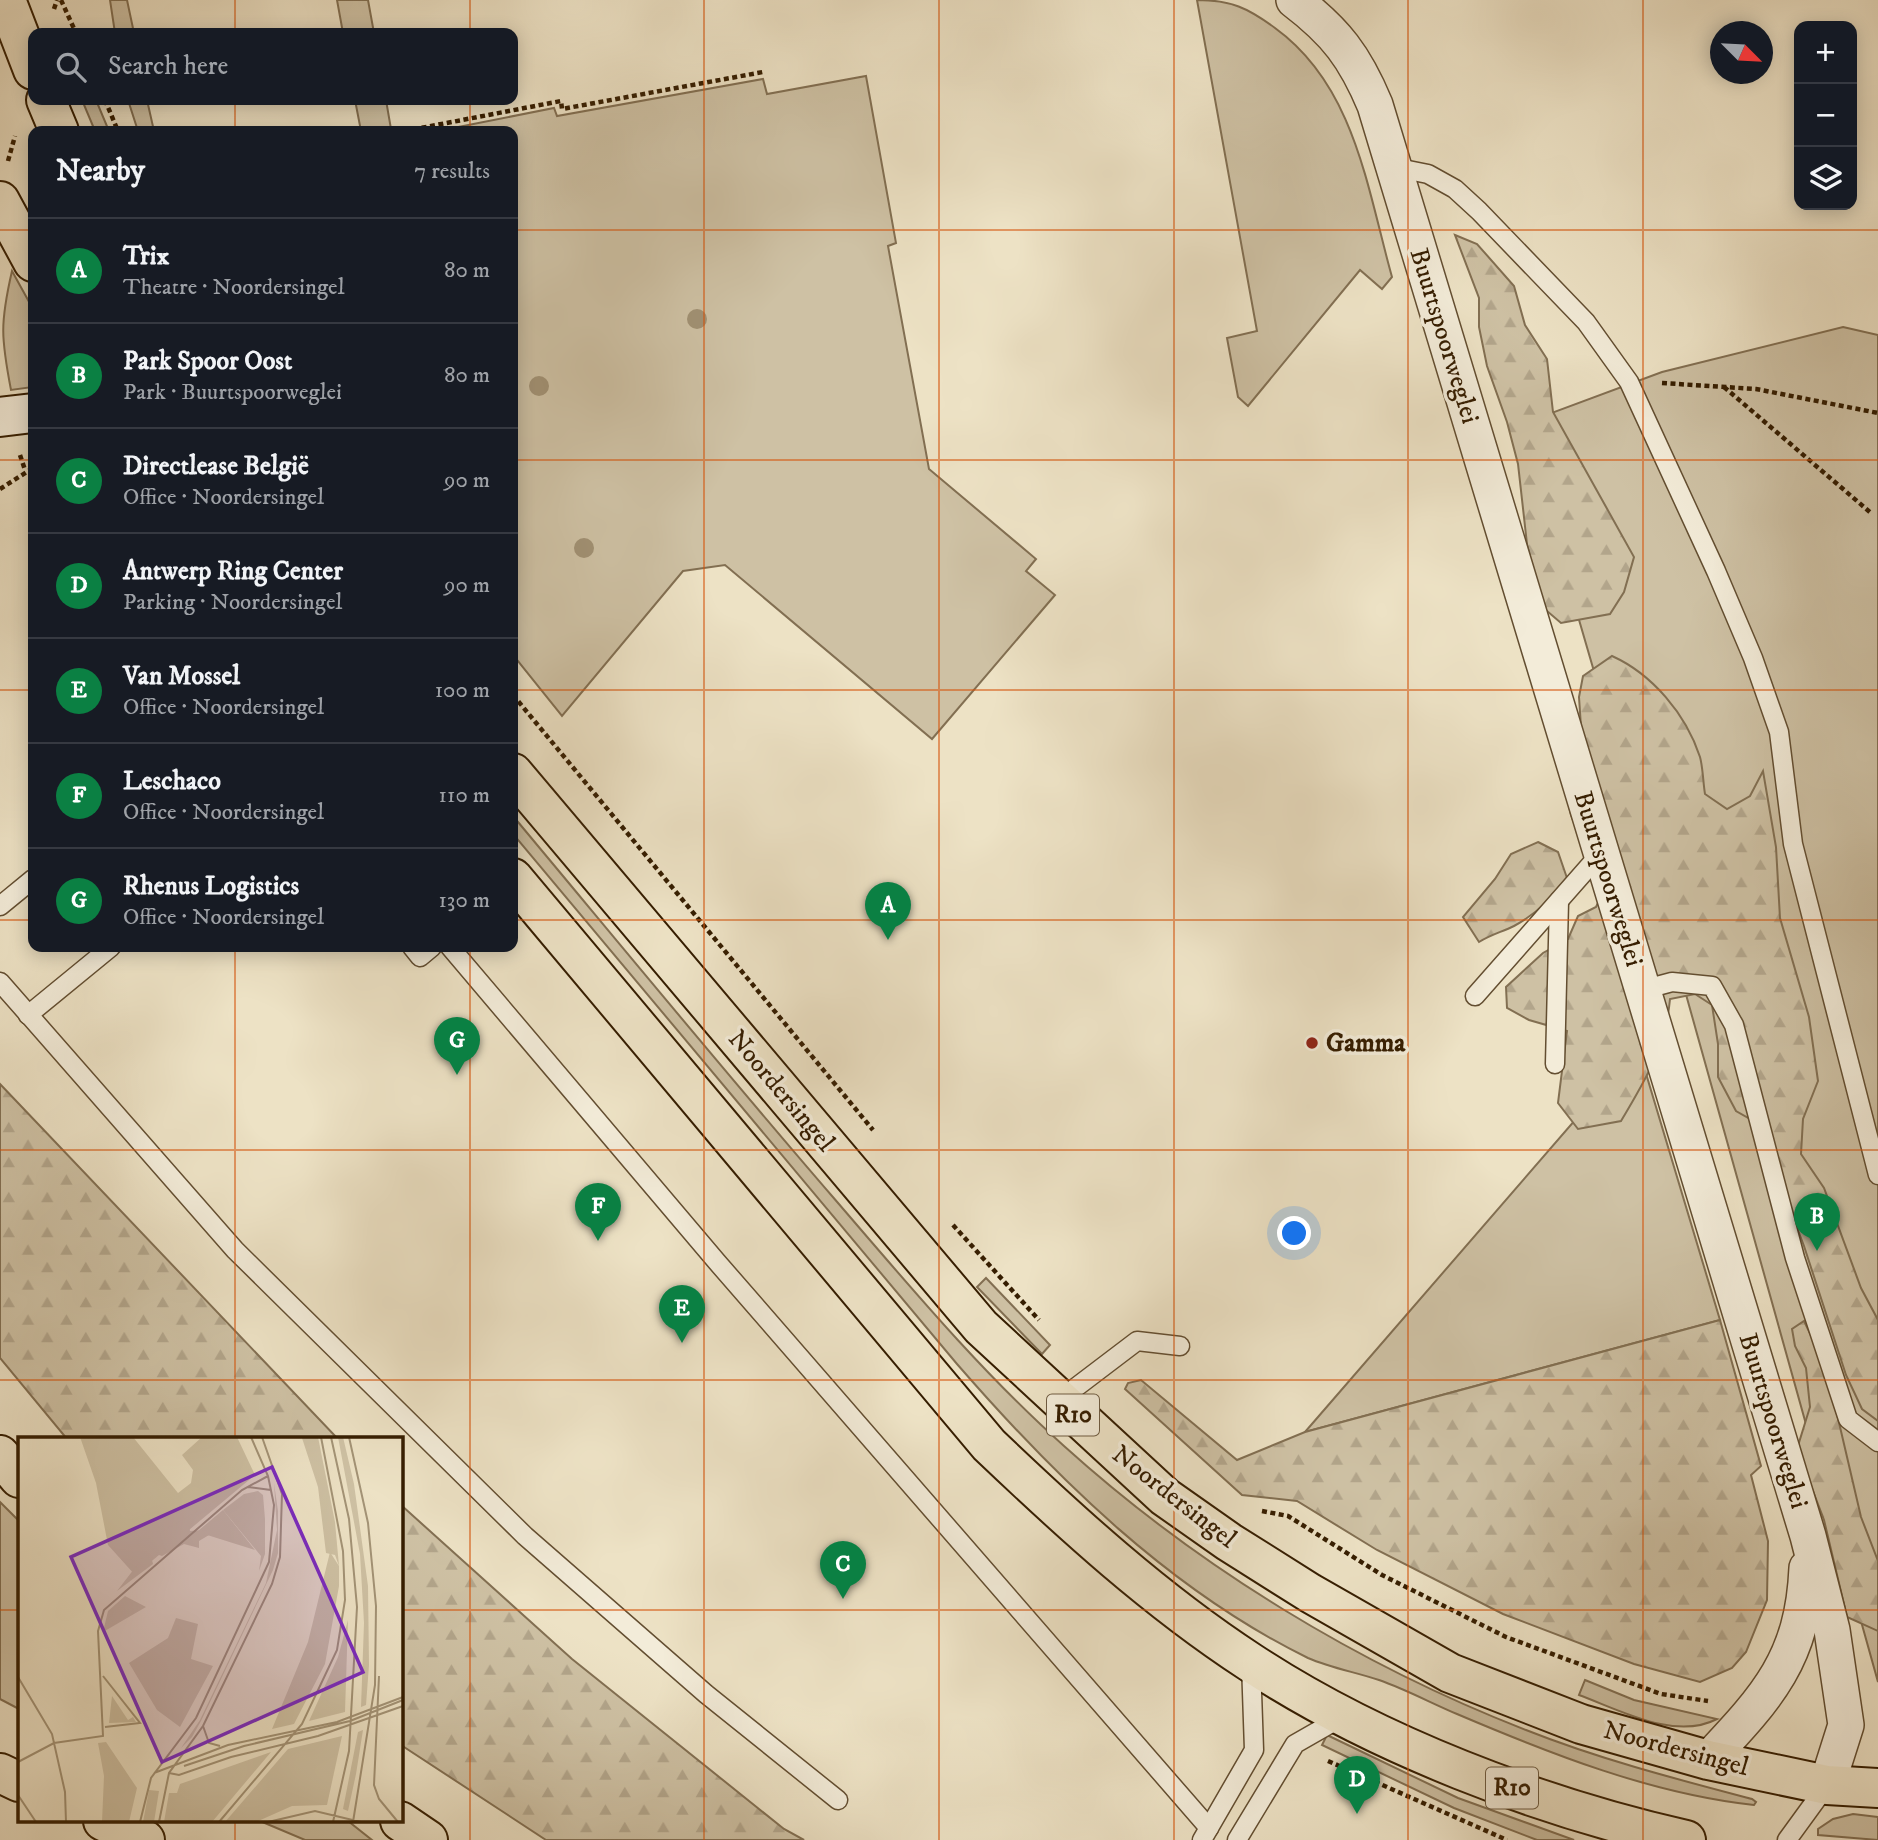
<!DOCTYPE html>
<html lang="en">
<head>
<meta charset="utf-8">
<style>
  :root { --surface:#171b24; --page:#20242c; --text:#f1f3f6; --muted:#9ea1a6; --line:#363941; --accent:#0b8043 }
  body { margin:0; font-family:"IM FELL DW Pica",serif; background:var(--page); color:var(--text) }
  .controls { position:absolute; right:21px; top:21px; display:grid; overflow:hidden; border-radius:14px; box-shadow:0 4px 18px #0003 }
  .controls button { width:63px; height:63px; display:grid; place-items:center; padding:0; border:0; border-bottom:2px solid var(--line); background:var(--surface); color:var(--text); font:35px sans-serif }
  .compass { position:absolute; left:1710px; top:21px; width:63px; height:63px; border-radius:50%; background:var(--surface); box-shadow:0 4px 18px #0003; rotate:114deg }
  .you { position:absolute; left:1295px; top:1234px; width:24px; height:24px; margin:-18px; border:5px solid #fff; border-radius:50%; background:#1a73e8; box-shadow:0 0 0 10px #1a73e833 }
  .badge { display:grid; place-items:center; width:46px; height:46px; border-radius:50%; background:var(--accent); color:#fff; font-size:23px; font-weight:700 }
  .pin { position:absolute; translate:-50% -58px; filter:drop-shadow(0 2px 4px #0008) }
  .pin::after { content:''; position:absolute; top:37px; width:24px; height:21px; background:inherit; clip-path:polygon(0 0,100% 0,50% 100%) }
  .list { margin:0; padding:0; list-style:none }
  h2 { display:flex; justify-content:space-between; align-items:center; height:91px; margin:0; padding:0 28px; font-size:30px }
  h2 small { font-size:23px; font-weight:400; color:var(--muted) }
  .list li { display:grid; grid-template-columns:46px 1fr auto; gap:21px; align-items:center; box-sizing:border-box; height:105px; padding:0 28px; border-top:2px solid var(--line) }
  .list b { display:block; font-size:26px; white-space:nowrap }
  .list p { margin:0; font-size:23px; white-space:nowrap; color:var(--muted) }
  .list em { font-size:23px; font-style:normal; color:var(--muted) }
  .icon { flex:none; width:38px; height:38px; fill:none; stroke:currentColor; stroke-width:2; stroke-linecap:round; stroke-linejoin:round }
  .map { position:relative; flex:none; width:1878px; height:1840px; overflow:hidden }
  .search { position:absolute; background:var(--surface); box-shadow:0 4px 18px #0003; left:28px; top:28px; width:490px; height:77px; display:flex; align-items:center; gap:18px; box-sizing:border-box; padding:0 24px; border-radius:14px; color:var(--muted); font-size:26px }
  .panel { position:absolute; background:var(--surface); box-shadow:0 4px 18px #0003; left:28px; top:126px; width:490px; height:826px; border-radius:14px }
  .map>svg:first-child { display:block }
  .green { fill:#cec1a4; stroke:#826f52; stroke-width:2 }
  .forest { fill:url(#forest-firs); stroke:#826f52; stroke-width:2 }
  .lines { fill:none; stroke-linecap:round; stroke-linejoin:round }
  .lane-casing { stroke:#634e31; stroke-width:21 }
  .street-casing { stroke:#634e31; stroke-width:38 }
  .secondary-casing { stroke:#351d00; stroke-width:42 }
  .primary-casing { stroke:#351d00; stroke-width:42 }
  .highway-casing { stroke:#351d00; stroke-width:42 }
  .path { stroke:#351d00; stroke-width:4.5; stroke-dasharray:5 3.5; stroke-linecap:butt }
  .lane { stroke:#f3ecd9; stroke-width:18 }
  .street { stroke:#f3ecd9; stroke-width:35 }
  .secondary { stroke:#f3ecd9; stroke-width:38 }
  .primary { stroke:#ede2c5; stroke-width:38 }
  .highway { stroke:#ede2c5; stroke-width:38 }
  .tree { fill:#a19174 }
  .grid { fill:none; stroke:#d6530b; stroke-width:2; stroke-opacity:0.55 }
  .poi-dot { fill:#8f2418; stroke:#f3ecd9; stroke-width:2.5 }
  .labels { text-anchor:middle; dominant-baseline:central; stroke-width:7; stroke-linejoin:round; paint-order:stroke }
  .shield { fill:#f3ecd9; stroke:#6e5b41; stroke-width:2 }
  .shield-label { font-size:24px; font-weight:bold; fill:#351d00 }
  .street-label { font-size:26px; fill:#351d00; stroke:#f3ecd9 }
  .poi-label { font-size:26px; font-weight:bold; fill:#351d00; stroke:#f3ecd9; text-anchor:start }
  .inset-road { fill:none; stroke:#a39376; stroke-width:2 }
  .view { fill:#7b2cbf; fill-opacity:0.15; stroke:#7b2cbf; stroke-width:3.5 }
  .inset-edge { fill:none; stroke:#351d00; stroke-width:3.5 }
</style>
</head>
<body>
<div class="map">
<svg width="1878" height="1840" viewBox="0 0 1878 1840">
  <defs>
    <pattern id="forest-firs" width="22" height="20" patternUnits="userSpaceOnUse" patternTransform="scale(1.75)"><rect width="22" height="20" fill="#cec1a4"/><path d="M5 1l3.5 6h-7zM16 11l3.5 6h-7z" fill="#b2a58b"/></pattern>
  </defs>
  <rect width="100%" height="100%" fill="#ede2c5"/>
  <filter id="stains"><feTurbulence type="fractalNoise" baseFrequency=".00286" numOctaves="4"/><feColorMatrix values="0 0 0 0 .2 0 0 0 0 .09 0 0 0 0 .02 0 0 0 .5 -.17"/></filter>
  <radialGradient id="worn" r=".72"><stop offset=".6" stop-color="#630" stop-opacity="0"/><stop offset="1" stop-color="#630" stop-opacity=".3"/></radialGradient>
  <g class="green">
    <path d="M110,0H127L134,33H115Z"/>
    <path d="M337,0H368L374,33H343Z"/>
    <path d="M1197,0C1231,0 1248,8 1275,28C1355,86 1367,188 1392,277L1382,289L1360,270L1248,406L1238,397L1227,338L1257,331Z"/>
    <path d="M866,76L896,243L888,246L929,469L1036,559L1026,571L1055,595L932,739L725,565L683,571L562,716L513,655V131H438L554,108L557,116L763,79L767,94Z"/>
    <path d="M82,100H96L109,131H95Z"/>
    <path d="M128,100H147L154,131H138Z"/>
    <path d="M355,100H386L391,129L361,131Z"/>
    <path d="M12,271L33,309V387L11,390C1,338 0,323 12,271Z"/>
    <path d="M1843,327L1878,335V1682L1637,819L1522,424L1662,372Z"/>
    <path d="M513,816C619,943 724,1071 832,1196C907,1283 979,1370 1064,1446C1198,1567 1359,1665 1526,1730C1599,1759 1676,1779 1752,1799L1756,1802L1754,1805C1652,1794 1551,1754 1457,1714C1431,1703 1405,1689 1379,1680C1355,1672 1331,1668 1308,1658C1171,1591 1056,1478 957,1364L513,834Z"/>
    <path d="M1623,997L1720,1320L1305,1432L1602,1089Z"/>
    <path d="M986,1278L1050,1345L1042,1354L977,1287Z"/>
    <path d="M0,1502L19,1521V1709L0,1699Z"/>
    <path d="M1585,1680L1634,1700L1717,1719C1675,1741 1620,1710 1579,1695Z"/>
    <path d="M1327,1735L1458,1798L1574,1840H1537L1454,1808L1322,1745Z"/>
    <path d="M1853,1814L1878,1817V1840L1818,1835V1829L1833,1819Z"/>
    <path d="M260,1821H348L372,1840H305Z"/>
  </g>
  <g class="forest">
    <path d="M1455,235L1477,244L1514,286L1525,325L1547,359L1553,412L1634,557L1624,592L1610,614L1561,623L1540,605L1527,544L1518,464L1507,422L1487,366L1479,327V298Z"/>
    <path d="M1612,656C1652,674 1686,714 1700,757C1703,768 1703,782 1705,794L1727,809L1750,796L1763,771L1776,847L1780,918L1809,1017L1818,1081L1803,1119L1801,1154L1824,1188L1861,1288L1878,1320V1421L1862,1409L1846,1375L1804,1246L1757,1123L1736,1111L1718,1077V1044L1712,1005L1695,994L1670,999C1666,1046 1645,1081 1621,1121L1578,1129L1558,1103L1567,1031L1529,1020L1507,1008L1506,987L1543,953L1568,939L1578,916L1596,907L1602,894L1571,815L1564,783L1582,742L1579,697L1583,676Z"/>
    <path d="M1538,842L1558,852L1567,878C1553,897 1535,915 1514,926C1502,932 1492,934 1479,942L1463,917L1495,879L1511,854Z"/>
    <path d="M0,1084L338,1439H67L0,1358Z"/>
    <path d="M1720,1320L1761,1466L1751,1475L1768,1541L1767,1600L1746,1652L1732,1668L1700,1682L1634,1664L1503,1614L1377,1550L1297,1501L1242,1495L1125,1389L1128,1383L1141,1380L1237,1460L1305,1432Z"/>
    <path d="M1804,1321L1817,1348L1837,1414L1861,1517L1878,1561V1631L1847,1617L1824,1520L1797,1449L1810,1407L1806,1368L1795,1346L1792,1329Z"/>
    <path d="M401,1505L572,1659L784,1829L804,1840H546L401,1745Z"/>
  </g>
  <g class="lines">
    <g class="lane-casing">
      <g id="lane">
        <path d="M1393,167L1428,174L1455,189L1479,211L1586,322L1629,382L1716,571L1753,658L1779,732L1793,844L1878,1175"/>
        <path d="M0,906L33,879"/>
        <path d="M412,947L420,957L432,947"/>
        <path d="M450,947L717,1262L1209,1828"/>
        <path d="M0,982L235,1250L525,1536L706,1694L838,1800"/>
        <path d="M1642,990L1672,982L1712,986L1734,1025L1795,1258L1848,1419L1878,1442"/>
        <path d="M1475,996L1600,854"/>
        <path d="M28,1015L111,947"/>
        <path d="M1555,1064L1559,901"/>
        <path d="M1058,1401L1137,1341L1180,1346"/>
        <path d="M1202,1840L1254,1750L1251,1663"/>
        <path d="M1237,1840L1295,1744L1344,1716"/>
        <path d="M1787,1840L1827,1785"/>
      </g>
    </g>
    <g class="street-casing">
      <g id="street">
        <path d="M1294,0C1336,32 1355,57 1375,105L1808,1536L1832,1630L1846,1725L1827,1785"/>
        <path d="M1708,1760C1768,1696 1803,1659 1807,1568"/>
      </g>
    </g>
    <g class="secondary-casing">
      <path id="secondary" d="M0,417L33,413"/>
    </g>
    <g class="primary-casing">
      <g id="primary">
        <path d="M6,0L33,70"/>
        <path d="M46,100L59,131"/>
        <path d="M0,201L33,262"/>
        <path d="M513,773L981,1327L1165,1497L1229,1542L1310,1593L1450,1673L1581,1724L1708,1760L1827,1785L1878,1788"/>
        <path d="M513,878L989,1445C1071,1523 1155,1600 1250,1662C1376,1745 1540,1807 1686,1840"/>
      </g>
    </g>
    <g class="highway-casing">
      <g id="highway">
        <path d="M0,1455L19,1478"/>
        <path d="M0,1773L19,1782"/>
        <path d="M103,1821L145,1840"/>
        <path d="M400,1821L428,1840"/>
      </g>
    </g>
    <g class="path">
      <path d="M61,0L76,33"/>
      <path d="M54,9L57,0"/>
      <path d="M105,100L118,131"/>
      <path d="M405,131L561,101L562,109L763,72"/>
      <path d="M8,161L15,136"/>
      <path d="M1662,383L1756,389L1878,413"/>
      <path d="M1724,387L1871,513"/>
      <path d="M20,455L25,470"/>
      <path d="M0,489L33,468"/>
      <path d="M513,695L873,1130"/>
      <path d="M953,1225L1039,1320"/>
      <path d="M1262,1511L1288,1516L1382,1575L1506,1637L1661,1694L1708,1701"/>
      <path d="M1328,1761L1507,1840"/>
    </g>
    <use href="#lane" class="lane"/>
    <use href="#street" class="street"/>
    <use href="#secondary" class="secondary"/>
    <use href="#primary" class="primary"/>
    <use href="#highway" class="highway"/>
  </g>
  <g class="tree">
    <circle cx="697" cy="319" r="10"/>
    <circle cx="539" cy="386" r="10"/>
    <circle cx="584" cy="548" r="10"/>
  </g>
  <path class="grid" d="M235,0V33M470,0V33M704,0V1840M939,0V1840M1174,0V1840M1408,0V1840M1643,0V1840M235,100V131M470,100V131M0,230H33M513,230H1878M0,460H33M513,460H1878M0,690H33M513,690H1878M0,920H33M513,920H1878M235,947V1439M470,947V1840M0,1150H1878M0,1380H1878M0,1610H19M401,1610H1878M235,1821V1840"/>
  <circle class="poi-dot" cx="1312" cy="1043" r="7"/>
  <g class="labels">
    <g class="shield">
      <rect x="1047" y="1394.5" width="52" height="41" rx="5"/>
      <rect x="1486" y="1767.5" width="52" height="41" rx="5"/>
    </g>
    <g class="shield-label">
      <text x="1073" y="1415">R10</text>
      <text x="1512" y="1788">R10</text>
    </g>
    <g class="street-label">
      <text transform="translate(1444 336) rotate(73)">Buurtspoorweglei</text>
      <text transform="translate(1608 879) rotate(73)">Buurtspoorweglei</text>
      <text transform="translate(781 1091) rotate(50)">Noordersingel</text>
      <text transform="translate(1773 1421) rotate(73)">Buurtspoorweglei</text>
      <text transform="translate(1174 1497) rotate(38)">Noordersingel</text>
      <text transform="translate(1676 1749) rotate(15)">Noordersingel</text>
    </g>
    <g class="poi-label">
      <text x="1326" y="1043">Gamma</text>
    </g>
  </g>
  <g transform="translate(18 1437)">
    <rect width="385" height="385" fill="#ede2c5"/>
    <path d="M62,0H115L160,56L173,46L175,33L164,18L184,0H219L237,38L117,138L90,108L78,46ZM300,0L317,85L321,129L317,118L308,116L300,50L284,1ZM320,0H325L336,47L350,149L351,228L348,268L343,270L346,186L342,117ZM256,46L260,74V116L255,133L183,284L174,300L163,311L182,283L248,146L259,93ZM205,73L237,113L186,97L174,99ZM107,159L128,170L85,195L90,174ZM158,181L180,187L173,222L195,229L162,290L139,273L111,226L150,201ZM330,183L327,275L291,284L320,220ZM345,293L338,337L330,374L325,372L340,295ZM324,299L309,368L274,369L238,385H207L270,312ZM88,305L119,351L111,385H84L86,339L80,306ZM253,315L194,385H146L151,356H159L162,347ZM131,353L141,354L136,385H125Z" fill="#cec1a4"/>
    <path d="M208,51L171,89L172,94L188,93L191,98L181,104V111L166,107L144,119L138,117L148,100L143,95L183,72L201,52ZM240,54L245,58L247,82V117L241,134L243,119L205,73L226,57ZM312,115L321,129V149L307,227L276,287L254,292L290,205ZM126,119H133L135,127L99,154ZM94,259L110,283L115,280L118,285L91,286Z" fill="#cec1a4"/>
    <path class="inset-road" d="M313,0L331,82L339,170L331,314L315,385M331,0L350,86L358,169L357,248L335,385M230,50L253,53M85,239L122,286L87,290M361,239L356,348L361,362L380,385M0,240L34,297L47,355L48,385M185,289L191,306L202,309M0,325L36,306L85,299L80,194L86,173L224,53L250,39M166,329L226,309L332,284L385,263M136,336L210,308L319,285L385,260M151,336L161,338L213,320L300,299L385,269M0,358L18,385M122,385L133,341L178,281L251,125L256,68L250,39L233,0M141,385L151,336L185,289L254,147L262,120L264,57L244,0M201,385L284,287L319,213L327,163L325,114L303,0M250,385L297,374L343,385"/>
    <path class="view" d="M254,30L345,235L144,325L53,120Z"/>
    <rect width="385" height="385" class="inset-edge"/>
  </g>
  <rect width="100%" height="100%" filter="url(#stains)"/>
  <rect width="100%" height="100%" fill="url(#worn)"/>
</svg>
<div class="controls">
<button>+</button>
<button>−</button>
<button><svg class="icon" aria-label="layers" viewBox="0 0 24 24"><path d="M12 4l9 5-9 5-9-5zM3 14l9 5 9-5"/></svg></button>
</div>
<svg class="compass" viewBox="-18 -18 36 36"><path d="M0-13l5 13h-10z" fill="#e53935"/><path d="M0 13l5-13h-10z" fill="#9ea1a6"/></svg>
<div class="you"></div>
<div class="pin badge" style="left:888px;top:940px">A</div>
<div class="pin badge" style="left:1817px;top:1251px">B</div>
<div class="pin badge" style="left:843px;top:1599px">C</div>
<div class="pin badge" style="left:1357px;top:1814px">D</div>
<div class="pin badge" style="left:682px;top:1343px">E</div>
<div class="pin badge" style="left:598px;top:1241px">F</div>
<div class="pin badge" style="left:457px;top:1075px">G</div>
<div class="search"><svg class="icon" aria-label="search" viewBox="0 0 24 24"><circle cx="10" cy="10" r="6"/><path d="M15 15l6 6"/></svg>Search here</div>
<section class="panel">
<h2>Nearby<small>7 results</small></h2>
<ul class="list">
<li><span class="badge">A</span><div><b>Trix</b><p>Theatre · Noordersingel</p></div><em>80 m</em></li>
<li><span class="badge">B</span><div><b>Park Spoor Oost</b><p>Park · Buurtspoorweglei</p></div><em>80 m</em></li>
<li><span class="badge">C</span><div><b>Directlease België</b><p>Office · Noordersingel</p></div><em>90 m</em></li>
<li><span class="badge">D</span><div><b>Antwerp Ring Center</b><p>Parking · Noordersingel</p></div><em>90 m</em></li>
<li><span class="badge">E</span><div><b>Van Mossel</b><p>Office · Noordersingel</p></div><em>100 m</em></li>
<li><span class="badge">F</span><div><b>Leschaco</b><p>Office · Noordersingel</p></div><em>110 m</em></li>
<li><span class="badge">G</span><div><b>Rhenus Logistics</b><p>Office · Noordersingel</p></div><em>130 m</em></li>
</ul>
</section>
</div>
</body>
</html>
